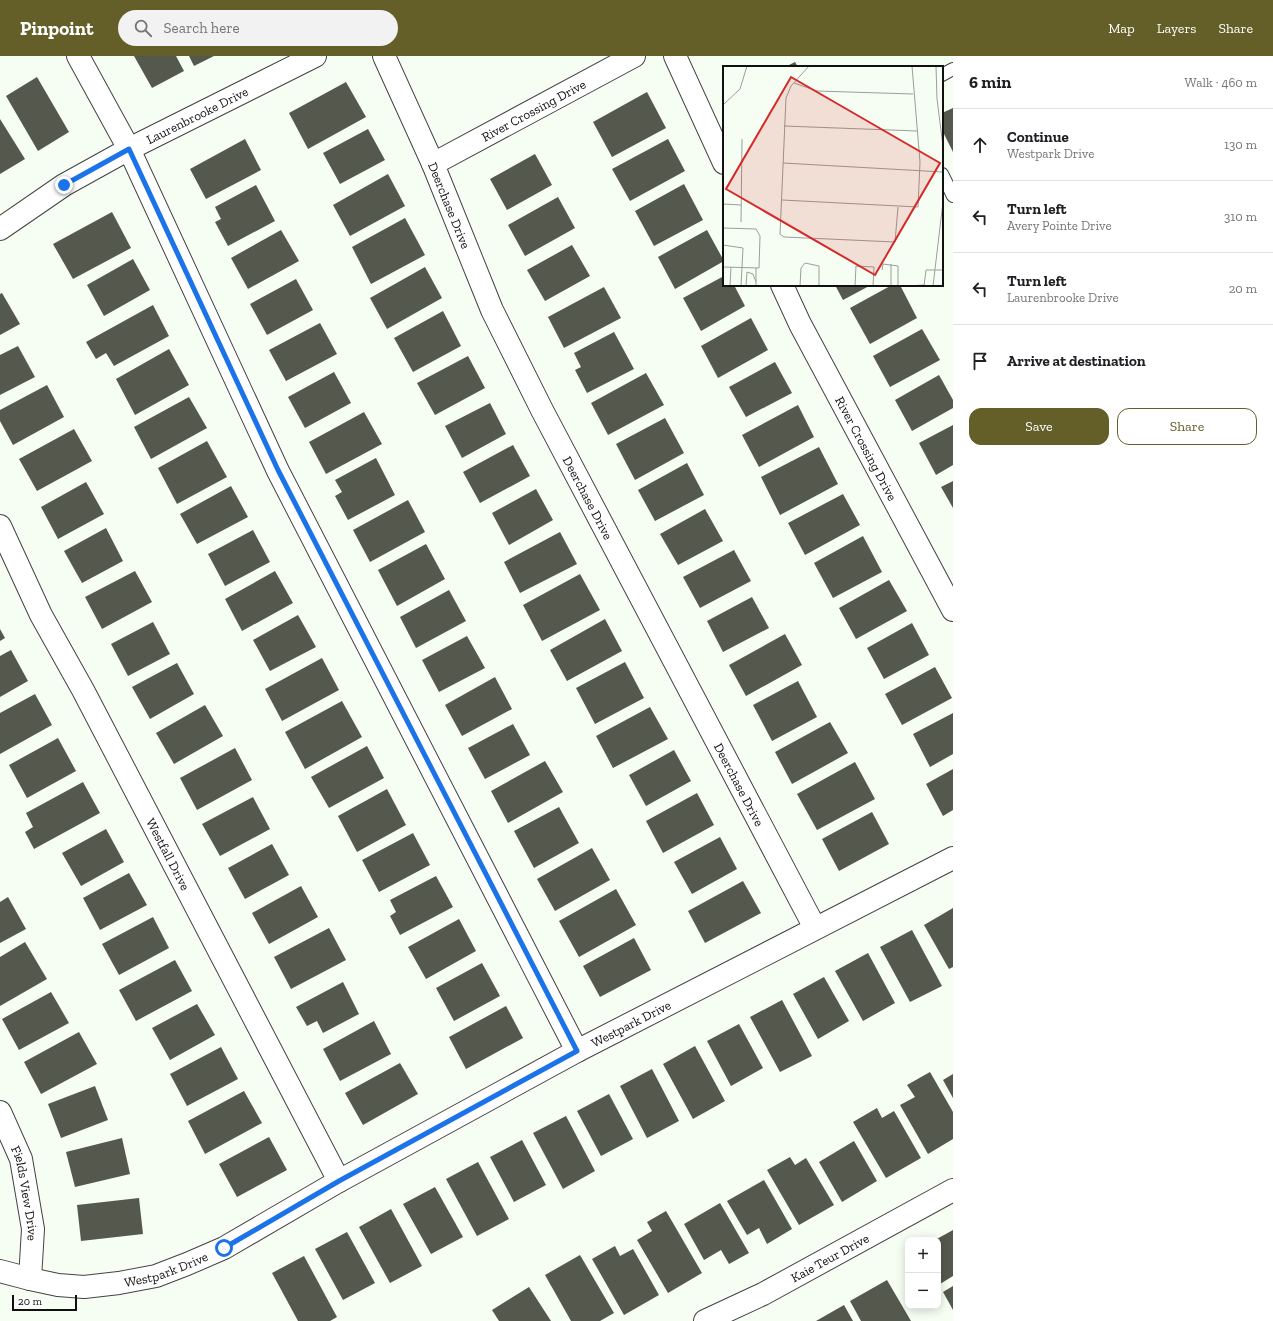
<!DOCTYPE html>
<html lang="en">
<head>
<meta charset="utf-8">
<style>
  :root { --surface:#fff; --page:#f2f2f2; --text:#202124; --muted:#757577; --line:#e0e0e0; --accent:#645e29 }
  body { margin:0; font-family:"Zilla Slab",serif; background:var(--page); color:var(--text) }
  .controls { position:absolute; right:12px; bottom:12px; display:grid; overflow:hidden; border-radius:8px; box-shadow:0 2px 10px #0003 }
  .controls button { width:36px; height:36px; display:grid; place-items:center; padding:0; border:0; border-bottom:1px solid var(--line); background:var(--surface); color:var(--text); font:20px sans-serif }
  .scale { position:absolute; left:12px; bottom:10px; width:65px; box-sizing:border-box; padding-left:4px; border:2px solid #101010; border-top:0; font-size:11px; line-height:14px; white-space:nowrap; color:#101010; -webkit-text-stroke:3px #fff; paint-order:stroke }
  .stop { position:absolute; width:12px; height:12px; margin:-9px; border:3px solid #1a73e8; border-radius:50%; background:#fff }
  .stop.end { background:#1a73e8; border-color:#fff; box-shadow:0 1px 4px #0008 }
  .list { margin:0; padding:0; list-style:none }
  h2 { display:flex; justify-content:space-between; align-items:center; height:52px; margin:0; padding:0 16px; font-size:17px }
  h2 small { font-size:13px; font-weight:400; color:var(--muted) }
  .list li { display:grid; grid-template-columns:26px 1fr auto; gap:12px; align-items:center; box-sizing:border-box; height:72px; padding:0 16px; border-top:1px solid var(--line) }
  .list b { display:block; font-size:15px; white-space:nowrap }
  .list p { margin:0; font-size:13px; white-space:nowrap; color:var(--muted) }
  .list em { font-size:13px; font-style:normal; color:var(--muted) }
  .actions { display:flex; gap:8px; padding:12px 16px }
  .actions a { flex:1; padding:9px 0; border:1px solid var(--accent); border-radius:12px; text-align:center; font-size:14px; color:var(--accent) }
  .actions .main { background:var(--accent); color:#fff }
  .icon { flex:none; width:22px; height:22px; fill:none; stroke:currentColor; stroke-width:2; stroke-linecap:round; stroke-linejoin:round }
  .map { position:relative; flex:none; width:953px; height:1265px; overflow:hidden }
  header { display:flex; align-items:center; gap:24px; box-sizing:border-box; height:56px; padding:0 20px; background:var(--accent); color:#fff }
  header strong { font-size:19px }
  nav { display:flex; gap:22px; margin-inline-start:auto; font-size:14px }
  .search { width:280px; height:36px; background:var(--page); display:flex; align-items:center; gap:10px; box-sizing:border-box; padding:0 14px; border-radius:22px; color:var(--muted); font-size:15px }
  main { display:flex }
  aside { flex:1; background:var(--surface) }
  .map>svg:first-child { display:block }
  .building { fill:#54584d }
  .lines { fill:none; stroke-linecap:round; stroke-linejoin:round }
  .lane-casing { stroke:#434343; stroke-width:14 }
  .street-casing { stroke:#434343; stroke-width:24 }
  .lane { stroke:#fff; stroke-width:12 }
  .street { stroke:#fff; stroke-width:22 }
  .route { stroke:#1a73e8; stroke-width:5 }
  .labels { text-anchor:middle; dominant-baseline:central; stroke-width:4; stroke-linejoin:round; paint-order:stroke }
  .street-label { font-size:13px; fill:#101010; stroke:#fff }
  .inset-road { fill:none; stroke:#9a9f99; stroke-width:1 }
  .view { fill:#d62828; fill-opacity:0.15; stroke:#d62828; stroke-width:2 }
  .inset-edge { fill:none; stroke:#101010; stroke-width:2 }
</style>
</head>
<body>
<header>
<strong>Pinpoint</strong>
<div class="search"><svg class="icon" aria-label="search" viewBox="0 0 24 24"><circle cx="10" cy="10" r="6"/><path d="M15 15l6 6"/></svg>Search here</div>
<nav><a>Map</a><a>Layers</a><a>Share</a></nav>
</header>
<main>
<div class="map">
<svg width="953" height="1265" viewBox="0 0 953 1265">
  <rect width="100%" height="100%" fill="#f6fef4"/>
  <g class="building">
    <path d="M134,0H176L184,15L152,32Z"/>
    <path d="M189,0H214L194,10Z"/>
    <path d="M795,6L798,11H785Z"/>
    <path d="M37,21L69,76L38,95L6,40Z"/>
    <path d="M346,26L366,61L308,93L289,57Z"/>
    <path d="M647,36L666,72L612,101L593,66Z"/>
    <path d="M953,52V96L942,74V57Z"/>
    <path d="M0,63L25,103L0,118Z"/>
    <path d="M368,73L385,104L340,128L323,97Z"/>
    <path d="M245,83L261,114L206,143L190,113Z"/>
    <path d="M668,83L685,115L630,145L612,113Z"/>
    <path d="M535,98L552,129L507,154L490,123Z"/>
    <path d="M388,118L405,150L350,180L333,149Z"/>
    <path d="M684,128L703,164L654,190L635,155Z"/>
    <path d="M256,129L275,165L228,190L215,166L221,163L215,151Z"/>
    <path d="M558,141L575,172L525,200L508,169Z"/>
    <path d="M112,156L131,192L73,223L53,188Z"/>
    <path d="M405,162L425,199L371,228L352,191Z"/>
    <path d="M281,174L299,205L248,233L231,202Z"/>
    <path d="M707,174L724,205L675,233L658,201Z"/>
    <path d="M572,189L590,220L545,245L527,214Z"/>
    <path d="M133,203L150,234L104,260L87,229Z"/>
    <path d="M425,211L442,242L387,273L370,242Z"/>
    <path d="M724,220V229H734L745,250L701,275L683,242Z"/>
    <path d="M296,223L313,254L267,279L250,248Z"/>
    <path d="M835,229H871L843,244Z"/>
    <path d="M892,229H900L917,262L870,288L850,252Z"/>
    <path d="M604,231L621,262L564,292L548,261Z"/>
    <path d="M2,237L20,268L0,279V238Z"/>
    <path d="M153,249L169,280L114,310L106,297L96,303L86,286Z"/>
    <path d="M443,255L461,290L413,316L394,282Z"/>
    <path d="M751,262L768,294L718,322L701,290Z"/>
    <path d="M320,267L337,298L286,325L269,294Z"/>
    <path d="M922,273L940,304L890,331L873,300Z"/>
    <path d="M614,276L634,313L587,337L575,314L581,311L574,297Z"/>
    <path d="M18,290L35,321L0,339V299Z"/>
    <path d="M169,293L189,329L135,359L116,323Z"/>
    <path d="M468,300L485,332L435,359L417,327Z"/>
    <path d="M775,306L792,337L746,361L729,331Z"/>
    <path d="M334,316L351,347L305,372L288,341Z"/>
    <path d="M646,317L664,349L608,379L591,347Z"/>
    <path d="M939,319L953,344V352L912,375L895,344Z"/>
    <path d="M47,329L64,361L13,389L0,365V354Z"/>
    <path d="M189,341L207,372L151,403L134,371Z"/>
    <path d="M490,347L506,378L462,402L445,370Z"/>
    <path d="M798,349L814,381L759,411L742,379Z"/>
    <path d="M364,356L382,388L326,418L309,386Z"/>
    <path d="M665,362L684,397L635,424L616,388Z"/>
    <path d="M953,369V409L936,419L919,387Z"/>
    <path d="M74,373L92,405L37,435L19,403Z"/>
    <path d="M207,385L227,421L177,448L158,412Z"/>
    <path d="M513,389L530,420L480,447L463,416Z"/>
    <path d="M819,391L838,428L780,459L761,421Z"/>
    <path d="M376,402L395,439L348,464L335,440L342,436L335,424Z"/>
    <path d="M687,407L704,439L655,465L638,434Z"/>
    <path d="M953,425V452L941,431Z"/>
    <path d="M86,426L104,458L58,483L41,451Z"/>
    <path d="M231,430L248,461L197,488L180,458Z"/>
    <path d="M536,433L553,464L509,489L492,457Z"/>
    <path d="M843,438L860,469L805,499L788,467Z"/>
    <path d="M408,444L425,476L370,506L353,474Z"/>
    <path d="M705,453L723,485L678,509L660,478Z"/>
    <path d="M106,472L123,505L82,527L64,495Z"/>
    <path d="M253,474L270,506L225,530L208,498Z"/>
    <path d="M560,476L577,508L520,537L504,506Z"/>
    <path d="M863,480L882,516L833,542L814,507Z"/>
    <path d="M426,488L445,523L397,550L378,514Z"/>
    <path d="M734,494L751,525L700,552L683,521Z"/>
    <path d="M135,515L152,546L102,573L85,541Z"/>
    <path d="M275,515L293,547L242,575L225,543Z"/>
    <path d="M580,518L600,554L542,585L523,549Z"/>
    <path d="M889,524L907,555L856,583L839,552Z"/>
    <path d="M449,534L466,565L416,592L400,561Z"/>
    <path d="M752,541L769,572L723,596L707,565Z"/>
    <path d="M298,559L316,591L270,615L253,584Z"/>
    <path d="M605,563L622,595L567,625L550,594Z"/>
    <path d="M153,566L170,598L128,620L111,588Z"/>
    <path d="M912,567L929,599L884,623L867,592Z"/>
    <path d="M0,573L5,582L0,585Z"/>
    <path d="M785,578L802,609L746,640L729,609Z"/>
    <path d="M467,580L485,612L439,636L422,604Z"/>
    <path d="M11,594L28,625L0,641V600Z"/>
    <path d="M322,602L339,634L282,665L265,633Z"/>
    <path d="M625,606L644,642L595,668L576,632Z"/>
    <path d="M177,607L194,638L150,663L132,631Z"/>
    <path d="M935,611L952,642L902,669L885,638Z"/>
    <path d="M495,621L512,653L462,680L445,649Z"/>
    <path d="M798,625L817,661L772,685L753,649Z"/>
    <path d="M35,638L52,669L0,698V657Z"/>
    <path d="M342,645L362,681L305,713L285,676Z"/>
    <path d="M205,649L223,680L174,708L156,677Z"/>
    <path d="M650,651L668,683L613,712L596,680Z"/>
    <path d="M953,657V698L930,711L913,678Z"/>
    <path d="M830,666L848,697L792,728L775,696Z"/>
    <path d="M513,668L530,699L485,723L468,692Z"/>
    <path d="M58,682L76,715L27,742L9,709Z"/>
    <path d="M367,690L384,722L329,752L311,721Z"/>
    <path d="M235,692L252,724L197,754L180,722Z"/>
    <path d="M674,694L691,725L646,750L629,719Z"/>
    <path d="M545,705L563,736L508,767L491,735Z"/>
    <path d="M855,706L875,743L817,774L797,738Z"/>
    <path d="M953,713V754L943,760L926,728Z"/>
    <path d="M83,726L100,757L34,793L25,776L33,771L26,757Z"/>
    <path d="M387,733L406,769L357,796L338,760Z"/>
    <path d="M697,737L714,769L663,797L646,765Z"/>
    <path d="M253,741L270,773L220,800L202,768Z"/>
    <path d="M559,751L579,787L534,812L514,775Z"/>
    <path d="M872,756L889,788L839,815L822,783Z"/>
    <path d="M106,773L124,806L81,830L62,797Z"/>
    <path d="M413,777L430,809L379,836L362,804Z"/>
    <path d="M720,781L737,813L692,838L674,806Z"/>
    <path d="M272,788L289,819L245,843L228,812Z"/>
    <path d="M592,792L610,824L555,855L537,823Z"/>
    <path d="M129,817L147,849L100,874L83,842Z"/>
    <path d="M436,820L453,851L400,879L390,860L396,856L390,844Z"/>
    <path d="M743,825L761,857L705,887L688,855Z"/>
    <path d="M301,830L318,861L269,888L252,857Z"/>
    <path d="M616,833L636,869L579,901L559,865Z"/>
    <path d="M8,841L26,873L0,887V846Z"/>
    <path d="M953,852V911L949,913L924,869Z"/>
    <path d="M153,861L169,892L119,919L102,888Z"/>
    <path d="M459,863L476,895L426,923L408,891Z"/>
    <path d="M329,872L346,904L291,933L274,901Z"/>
    <path d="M912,874L942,930L910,946L880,891Z"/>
    <path d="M634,882L651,914L600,941L583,910Z"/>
    <path d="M25,886L47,923L0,950V901Z"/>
    <path d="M868,897L895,947L863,965L835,915Z"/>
    <path d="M175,904L192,935L136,965L119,934Z"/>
    <path d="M482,907L500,940L454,965L436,932Z"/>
    <path d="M824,921L849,965L818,983L793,938Z"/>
    <path d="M343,926L359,958L323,977L317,965L307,970L296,951Z"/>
    <path d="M51,936L69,967L19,994L2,963Z"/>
    <path d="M782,944L812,1000L780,1016L750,961Z"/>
    <path d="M197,948L215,979L170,1004L152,972Z"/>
    <path d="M506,950L523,982L466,1013L449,981Z"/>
    <path d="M374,965L391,998L340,1025L323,993Z"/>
    <path d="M739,968L763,1012L731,1030L707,985Z"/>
    <path d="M79,976L97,1008L41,1038L24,1006Z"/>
    <path d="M695,990L725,1045L693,1063L663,1008Z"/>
    <path d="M221,991L238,1023L187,1050L170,1018Z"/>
    <path d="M400,1007L418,1038L363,1069L345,1037Z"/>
    <path d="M652,1013L679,1065L647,1082L620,1030Z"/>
    <path d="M930,1016L953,1056V1083L928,1098L900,1049L915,1041L907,1029Z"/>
    <path d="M953,1018V1042L943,1024Z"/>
    <path d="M95,1030L108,1064L61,1082L48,1048Z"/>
    <path d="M244,1035L262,1067L205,1098L188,1065Z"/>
    <path d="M609,1038L633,1083L601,1100L577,1055Z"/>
    <path d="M877,1052L882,1062L894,1055L921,1102L886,1122L853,1066Z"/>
    <path d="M566,1060L595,1115L563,1133L533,1077Z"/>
    <path d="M269,1081L287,1114L237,1141L219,1108Z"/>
    <path d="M122,1082L130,1118L75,1131L66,1096Z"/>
    <path d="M522,1084L546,1129L514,1146L490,1101Z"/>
    <path d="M854,1085L877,1125L842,1146L819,1106Z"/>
    <path d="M790,1101L795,1109L806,1102L834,1149L799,1169L767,1114Z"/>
    <path d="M478,1106L509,1163L477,1180L446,1123Z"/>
    <path d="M764,1124L792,1173L767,1188L759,1172L747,1179L727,1145Z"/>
    <path d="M435,1131L463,1181L431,1198L403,1148Z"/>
    <path d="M139,1142L143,1178L81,1185L77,1149Z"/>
    <path d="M720,1147L749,1197L729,1208L721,1194L704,1204L684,1168Z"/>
    <path d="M391,1153L422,1210L390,1227L359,1171Z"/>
    <path d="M666,1155L702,1217L668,1237L637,1184L652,1175L647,1166Z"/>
    <path d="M953,1174V1220L940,1228L938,1224V1184H935Z"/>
    <path d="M347,1176L375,1227L343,1244L315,1193Z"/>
    <path d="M615,1190L620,1200L633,1193L659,1239L624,1259L592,1203Z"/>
    <path d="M580,1199L614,1257L600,1265H571L545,1219Z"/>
    <path d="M304,1200L337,1261L330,1265H298L272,1217Z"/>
    <path d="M887,1224L911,1265H861L850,1245Z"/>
    <path d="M953,1230V1254L943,1236Z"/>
    <path d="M529,1231L551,1265H499L492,1254Z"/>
    <path d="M844,1249L853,1265H816Z"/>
  </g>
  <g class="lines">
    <g class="lane-casing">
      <g id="lane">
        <path d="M942,19L953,13"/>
        <path d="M942,118L953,140"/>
      </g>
    </g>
    <g class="street-casing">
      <g id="street">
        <path d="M78,0L129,93L278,415L577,995"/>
        <path id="s1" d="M384,0L433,108L492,254L542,354L815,872"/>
        <path d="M675,0L724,107"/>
        <path id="s2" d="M433,108L634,0"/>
        <path id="s3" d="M0,173L64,129L129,93L315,0"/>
        <path id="s4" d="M782,229L800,268L953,554"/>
        <path id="s5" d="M0,470L41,559L83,634L339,1125"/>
        <path id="s6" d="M0,1056L21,1103L33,1173L30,1223"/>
        <path id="s7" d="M0,1215L30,1223L58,1229L84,1231L119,1227L156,1220L187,1208L224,1192L339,1125L577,995L953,802"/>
        <path id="s8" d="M705,1265L763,1238L953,1134"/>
      </g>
    </g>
    <use href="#lane" class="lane"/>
    <use href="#street" class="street"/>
  </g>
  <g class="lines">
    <path class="route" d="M64,129L129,93L278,414L577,995L339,1125L224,1192"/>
  </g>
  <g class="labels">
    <g class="street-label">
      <text stroke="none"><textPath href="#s2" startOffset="114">River Crossing Drive</textPath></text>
      <text stroke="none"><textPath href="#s3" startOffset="228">Laurenbrooke Drive</textPath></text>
      <text stroke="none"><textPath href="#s1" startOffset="163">Deerchase Drive</textPath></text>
      <text stroke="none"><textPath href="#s4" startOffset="184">River Crossing Drive</textPath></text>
      <text stroke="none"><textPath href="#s1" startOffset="487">Deerchase Drive</textPath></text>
      <text stroke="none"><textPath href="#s1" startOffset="811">Deerchase Drive</textPath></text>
      <text stroke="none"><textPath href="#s5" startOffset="369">Westfall Drive</textPath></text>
      <text stroke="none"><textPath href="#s7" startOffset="697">Westpark Drive</textPath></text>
      <text stroke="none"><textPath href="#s6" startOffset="86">Fields View Drive</textPath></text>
      <text stroke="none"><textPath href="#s8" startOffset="140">Kaie Teur Drive</textPath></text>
      <text stroke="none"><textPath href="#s7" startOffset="170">Westpark Drive</textPath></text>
    </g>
  </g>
  <g transform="translate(723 10)">
    <rect width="220" height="220" fill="#f6fef4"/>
    <path class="inset-road" d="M86,0L68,20L63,32L57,168L61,171L172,176L175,141M213,0L214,33L220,80M71,17L94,25L190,28M0,39L17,23L24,0M61,60L194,65M60,97L220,106M59,134L195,141L197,96L189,0M0,138L18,139M18,156L19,73M0,162L33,163L37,170L36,202L0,201M0,179L20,182L18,220M159,204L160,198L175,200V220M7,220L8,201M23,220L24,206L30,208L33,216M33,220V202M77,220L78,202L82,197L96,200V220M132,220L133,200L151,201L150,220M168,220V198M184,220L201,219M201,220L203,204H220M210,220L220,136"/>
    <path class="view" d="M68,11L217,97L152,209L3,123Z"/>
    <rect width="220" height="220" class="inset-edge"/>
  </g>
</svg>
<div class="controls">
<button>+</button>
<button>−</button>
</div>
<div class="scale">20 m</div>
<div class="stop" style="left:224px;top:1192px"></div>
<div class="stop end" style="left:64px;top:129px"></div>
</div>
<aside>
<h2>6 min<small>Walk · 460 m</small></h2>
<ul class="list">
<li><svg class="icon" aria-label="ahead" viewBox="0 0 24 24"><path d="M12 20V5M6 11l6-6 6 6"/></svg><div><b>Continue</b><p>Westpark Drive</p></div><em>130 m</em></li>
<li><svg class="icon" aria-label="left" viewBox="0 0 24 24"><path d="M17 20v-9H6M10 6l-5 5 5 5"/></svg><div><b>Turn left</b><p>Avery Pointe Drive</p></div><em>310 m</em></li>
<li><svg class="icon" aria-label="left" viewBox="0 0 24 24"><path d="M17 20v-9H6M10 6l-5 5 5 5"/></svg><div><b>Turn left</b><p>Laurenbrooke Drive</p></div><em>20 m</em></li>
<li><svg class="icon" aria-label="arrive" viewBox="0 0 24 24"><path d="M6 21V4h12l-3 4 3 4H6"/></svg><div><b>Arrive at destination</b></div></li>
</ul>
<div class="actions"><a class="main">Save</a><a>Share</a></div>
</aside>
</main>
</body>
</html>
